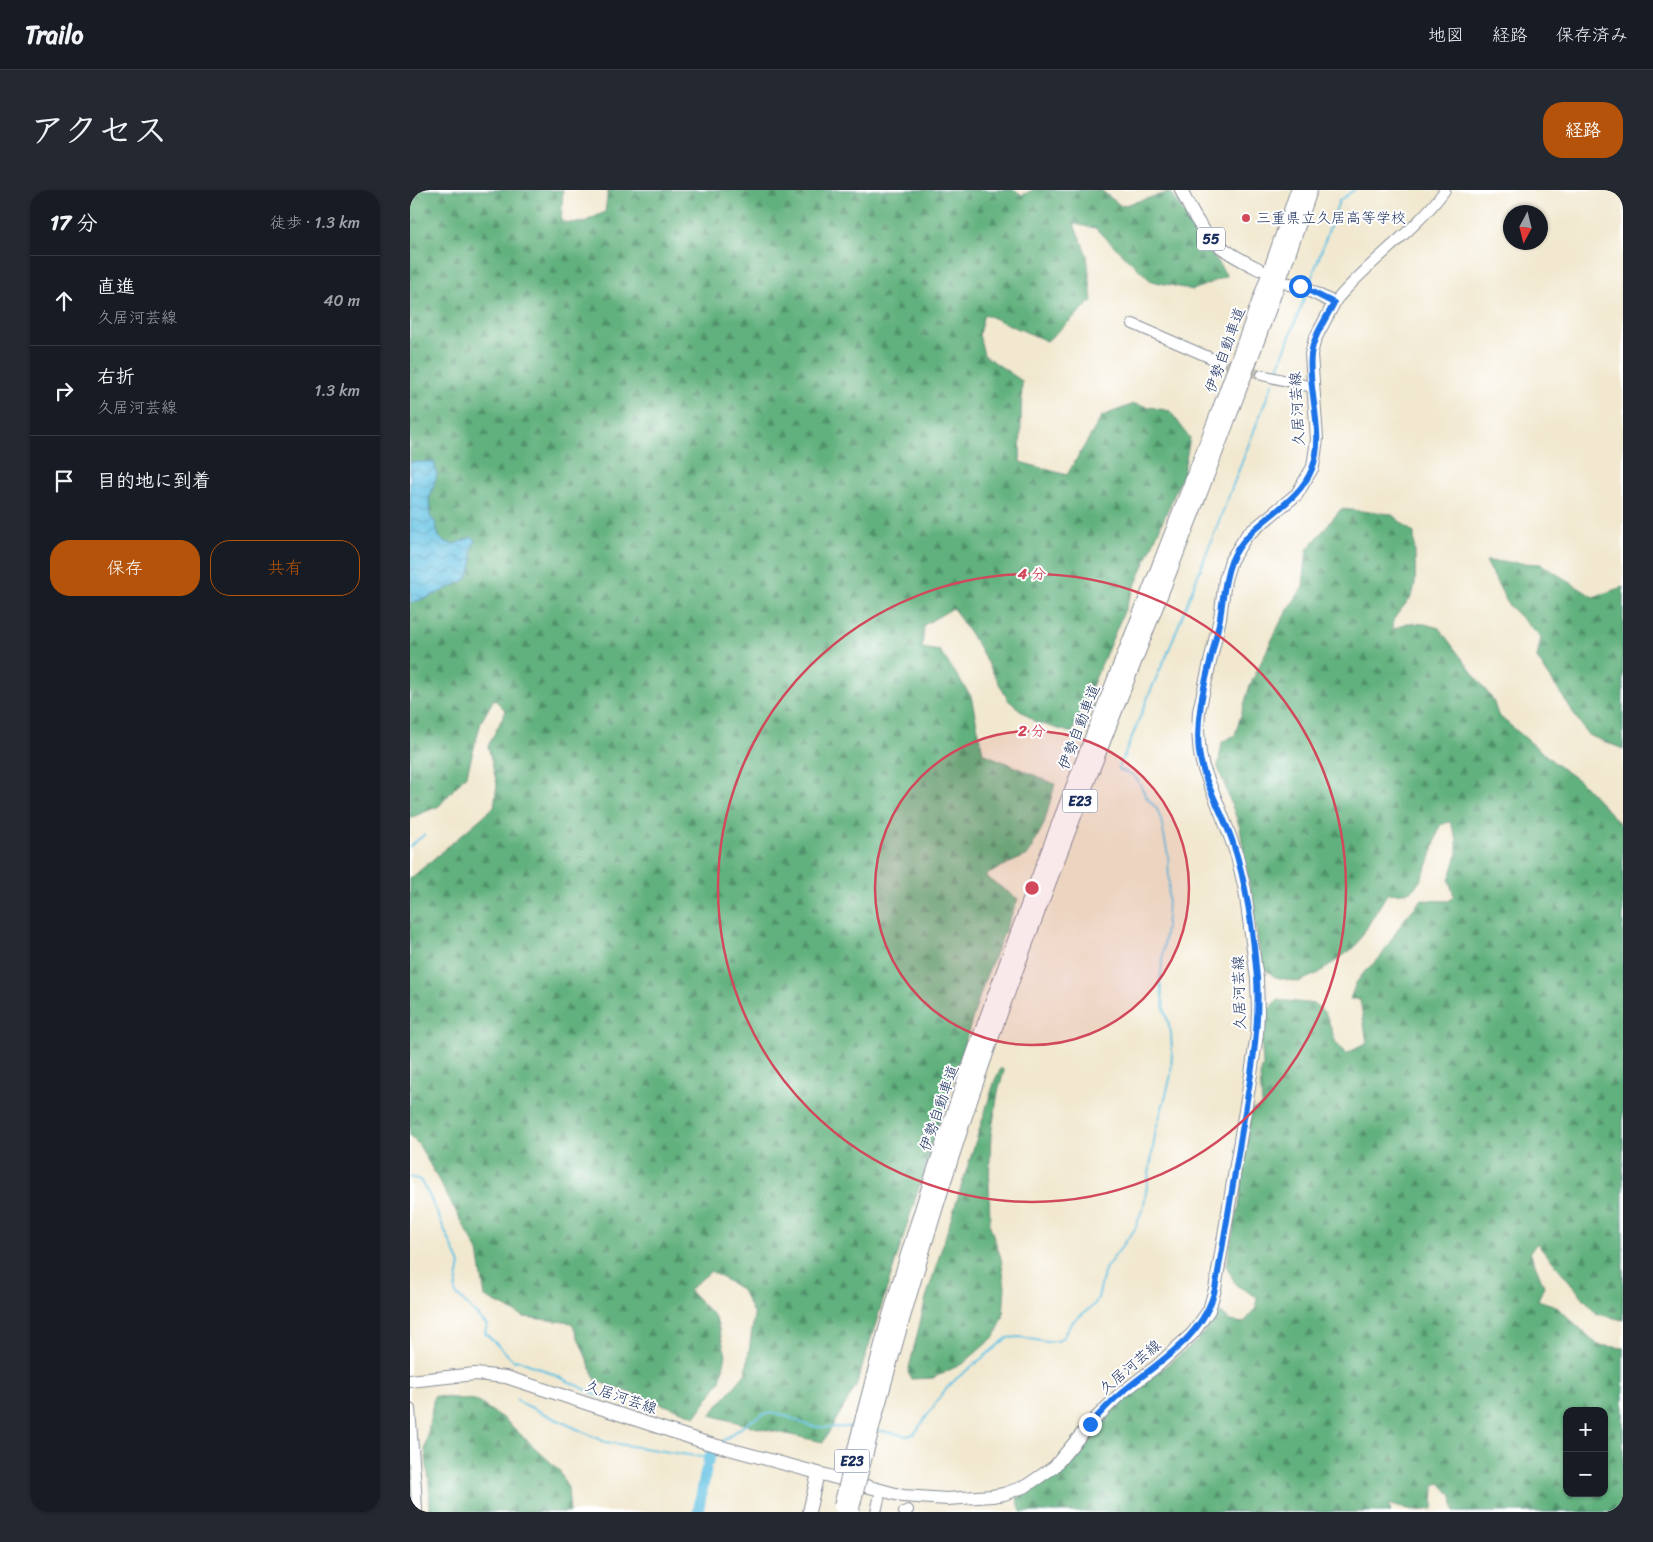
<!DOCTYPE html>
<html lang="ja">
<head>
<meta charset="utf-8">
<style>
  :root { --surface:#171b24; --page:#242831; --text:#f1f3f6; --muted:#9ea1a6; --line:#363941; --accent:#b45309 }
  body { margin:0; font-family:Sriracha,"Klee One",sans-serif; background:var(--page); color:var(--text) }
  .controls { position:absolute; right:15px; bottom:15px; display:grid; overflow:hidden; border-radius:10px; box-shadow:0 1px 4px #0004 }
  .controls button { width:45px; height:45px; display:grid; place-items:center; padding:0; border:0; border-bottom:1px solid var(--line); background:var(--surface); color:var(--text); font:25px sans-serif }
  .compass { position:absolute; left:1093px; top:15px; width:45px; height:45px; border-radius:50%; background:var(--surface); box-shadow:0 1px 4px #0004; rotate:187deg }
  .stop { position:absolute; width:15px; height:15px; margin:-11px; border:4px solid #1a73e8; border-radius:50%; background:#fff }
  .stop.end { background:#1a73e8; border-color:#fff; box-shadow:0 1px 5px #0008 }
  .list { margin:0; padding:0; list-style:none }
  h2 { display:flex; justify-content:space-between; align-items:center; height:65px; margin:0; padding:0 20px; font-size:21px }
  h2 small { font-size:16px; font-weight:400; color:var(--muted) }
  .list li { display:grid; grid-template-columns:32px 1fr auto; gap:15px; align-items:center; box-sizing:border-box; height:90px; padding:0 20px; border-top:1px solid var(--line) }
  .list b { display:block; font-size:19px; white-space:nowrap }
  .list p { margin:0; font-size:16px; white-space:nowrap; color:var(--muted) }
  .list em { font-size:16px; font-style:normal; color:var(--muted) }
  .actions { display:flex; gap:10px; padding:15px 20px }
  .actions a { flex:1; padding:11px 0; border:1px solid var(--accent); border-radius:20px; text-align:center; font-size:18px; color:var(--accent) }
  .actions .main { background:var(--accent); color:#fff }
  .icon { flex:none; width:28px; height:28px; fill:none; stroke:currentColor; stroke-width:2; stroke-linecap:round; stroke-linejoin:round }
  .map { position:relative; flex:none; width:1213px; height:1322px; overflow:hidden; border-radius:20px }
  header { display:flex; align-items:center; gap:30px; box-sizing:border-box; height:70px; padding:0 25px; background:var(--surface); border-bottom:1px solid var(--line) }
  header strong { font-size:24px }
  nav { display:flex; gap:28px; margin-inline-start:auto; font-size:18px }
  .intro { display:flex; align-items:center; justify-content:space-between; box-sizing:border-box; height:120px; padding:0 30px }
  h1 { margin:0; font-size:35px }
  .button { padding:12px 22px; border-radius:20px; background:var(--accent); color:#fff; font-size:18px; font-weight:700 }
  main { display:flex; gap:30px; padding:0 30px }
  aside { flex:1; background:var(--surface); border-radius:20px; box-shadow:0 1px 4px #0004 }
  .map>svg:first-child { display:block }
  .forest { fill:url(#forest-firs); stroke:#3e706e; fill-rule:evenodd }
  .water { fill:url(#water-waves); stroke:#4078a0 }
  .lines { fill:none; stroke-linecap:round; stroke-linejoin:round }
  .stream { stroke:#64c2e3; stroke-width:2 }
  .river { stroke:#64c2e3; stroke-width:11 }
  .minor-tunnel { stroke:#c6c3b8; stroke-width:10; stroke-dasharray:10 5; stroke-linecap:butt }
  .minor-casing { stroke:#868c96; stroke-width:12 }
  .major-casing { stroke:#868c96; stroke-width:14 }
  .highway-casing { stroke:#868c96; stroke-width:16 }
  .minor { stroke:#fff; stroke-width:10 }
  .major { stroke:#fff; stroke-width:12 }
  .highway { stroke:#fff; stroke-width:14 }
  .highway-bridge-casing { stroke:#868c96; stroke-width:16; stroke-linecap:butt }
  .highway-bridge { stroke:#fff; stroke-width:14 }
  .route { stroke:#1a73e8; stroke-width:6 }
  .ring { fill:none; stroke:#d1495b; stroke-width:2.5 }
  .poi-dot { fill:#d1495b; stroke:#fff; stroke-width:2 }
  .labels { text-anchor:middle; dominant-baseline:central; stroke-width:4; stroke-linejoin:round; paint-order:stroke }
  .shield { fill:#fff; stroke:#5f6d8e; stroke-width:1 }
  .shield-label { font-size:14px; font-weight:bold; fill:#1b2f5e }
  .poi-label { font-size:15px; fill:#1b2f5e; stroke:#fff; text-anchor:start }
  .street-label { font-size:15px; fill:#1b2f5e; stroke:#fff }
  .centre { fill:#d1495b; stroke:#fff; stroke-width:2.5 }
  .ring-label { font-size:15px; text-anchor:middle; font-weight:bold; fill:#d1495b; stroke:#fff; stroke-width:4; stroke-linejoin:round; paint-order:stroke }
</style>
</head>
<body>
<header>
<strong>Trailo</strong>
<nav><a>地図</a><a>経路</a><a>保存済み</a></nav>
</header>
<div class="intro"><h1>アクセス</h1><a class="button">経路</a></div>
<main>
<aside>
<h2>17 分<small>徒歩 · 1.3 km</small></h2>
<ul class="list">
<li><svg class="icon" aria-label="ahead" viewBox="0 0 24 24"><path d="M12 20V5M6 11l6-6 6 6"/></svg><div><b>直進</b><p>久居河芸線</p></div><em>40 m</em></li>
<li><svg class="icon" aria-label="right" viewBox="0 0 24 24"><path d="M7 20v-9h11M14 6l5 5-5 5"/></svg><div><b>右折</b><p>久居河芸線</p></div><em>1.3 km</em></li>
<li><svg class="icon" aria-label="arrive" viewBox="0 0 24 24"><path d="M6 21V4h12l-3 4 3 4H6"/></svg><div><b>目的地に到着</b></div></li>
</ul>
<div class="actions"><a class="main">保存</a><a>共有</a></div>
</aside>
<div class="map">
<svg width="1213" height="1322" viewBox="0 0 1213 1322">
  <defs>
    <pattern id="forest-firs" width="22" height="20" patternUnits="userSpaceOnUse" patternTransform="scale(1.25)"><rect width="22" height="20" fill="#61b17d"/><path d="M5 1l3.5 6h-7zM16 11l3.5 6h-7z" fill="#4f906a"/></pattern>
    <pattern id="water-waves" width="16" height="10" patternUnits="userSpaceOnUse" patternTransform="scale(1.25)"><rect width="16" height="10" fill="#64c2e3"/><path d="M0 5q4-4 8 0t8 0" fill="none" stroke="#529ebb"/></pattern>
  </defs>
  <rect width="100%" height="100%" fill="#fff"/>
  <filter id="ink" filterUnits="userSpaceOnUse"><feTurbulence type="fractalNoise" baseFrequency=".02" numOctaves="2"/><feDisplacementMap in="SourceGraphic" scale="10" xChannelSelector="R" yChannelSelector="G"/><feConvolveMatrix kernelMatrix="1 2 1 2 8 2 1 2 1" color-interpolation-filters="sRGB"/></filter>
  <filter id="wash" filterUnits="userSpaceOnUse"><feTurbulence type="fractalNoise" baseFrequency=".0096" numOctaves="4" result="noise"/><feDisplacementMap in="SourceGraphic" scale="20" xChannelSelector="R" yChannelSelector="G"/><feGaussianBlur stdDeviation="1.12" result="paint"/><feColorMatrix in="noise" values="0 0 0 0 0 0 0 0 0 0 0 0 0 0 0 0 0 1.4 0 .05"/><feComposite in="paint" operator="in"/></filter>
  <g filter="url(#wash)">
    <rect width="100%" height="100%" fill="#f1e8cf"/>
    <g class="forest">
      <path d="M0,0H153L151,32L172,33L195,22L198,0H605L612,5L623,0H691L711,16L760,2L817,86L783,100L741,91L685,38L664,34L677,65L682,111L637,151L574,124L569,144L574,165L612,191L610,272L657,285L692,226L724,214L760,221L780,248L773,284L662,543L625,532L598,510L569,457L543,418L514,435L512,458L530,461L561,506L573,563L645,594L634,634L618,665L593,676L575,686L608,709L575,789L446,1196L413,1252L348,1238L300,1225L336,1183L344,1125L332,1100L301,1081L279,1100L306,1128L316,1165L310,1191L286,1226L186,1191L162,1133L114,1127L75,1107L68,1061L9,955L0,946V689L84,617L87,594L78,556L96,521L84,509L71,532L57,584L29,616L0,628V413L20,407L55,390L60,382L63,370L61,360L62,347L44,354L34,352L29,347L25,332L20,326L19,310L27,285L24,273L0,272Z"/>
      <path d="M931,319L981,324L1004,343C1004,358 1008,390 1003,403C997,417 981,424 982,440L997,433L1015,434L1029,438L1083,510L1088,525L1151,578L1171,592L1213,637V1130L1187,1124L1127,1053L1120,1062L1134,1096L1128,1110L1146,1116L1188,1155L1213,1158V1322H1044L1042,1306L1030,1293L1024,1295L1023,1319C1007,1322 994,1319 978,1314L981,1322H611L607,1308L667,1263L697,1222L787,1151L810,1122L820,1131L834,1133L846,1118L847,1107L826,1095L816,1075L829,1015L841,921L852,915L850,886L853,875L851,846L855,824L867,810L906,814L916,824L926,853L936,864L957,853L950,809H940L946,793L956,780L970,768L993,731L1011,710L1039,711L1044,706L1039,690L1047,665V649L1040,632L1030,635C1025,651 1016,693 1000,701C994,704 984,703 977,704L945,757L909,783L888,792L865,787L852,777L830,638L808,577L812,552L825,545L840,495L872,429L893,397L897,360ZM1157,1221H1194V1303H1157Z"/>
      <path d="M1076,371L1131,374L1183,407L1213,397V559L1178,545L1127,468L1131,447L1099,416Z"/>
      <path d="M591,878L594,881L588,902L581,945L579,994L580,1036L591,1068L595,1097L593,1127L585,1146L554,1173L523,1188L501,1189L498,1182L516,1108L585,890Z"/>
      <path d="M24,1206L65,1210L94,1229L149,1280L158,1298L160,1322H20L19,1291L15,1260Z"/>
    </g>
    <path class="water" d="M0,272H24L27,285L19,310L20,326L25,332L29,347L34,352L44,354L62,347L66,351L61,360L63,370L60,382L55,390L20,407L0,413Z"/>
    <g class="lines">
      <g class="stream">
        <path d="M901,90L929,11L944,0"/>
        <path d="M865,186L895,106"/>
        <path d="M0,656L14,645"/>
        <path d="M0,987L10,990L19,1005L50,1074L45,1101L46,1104L77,1135L75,1143L104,1171L108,1170L136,1181L194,1208"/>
        <path d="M107,1209V1211L195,1252L298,1268"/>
        <path d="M466,1240L498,1246L505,1243L535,1200L546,1189L597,1148L610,1147L636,1152L648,1151L653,1147L662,1132L684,1115L688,1108L695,1079L725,1039L734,1015L746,939L756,905L761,885L762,862L761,843L754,818L750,792L757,726L759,693L758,665L751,630L747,619L736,607L728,591L723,585L708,579C726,541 738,502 757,465L863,192"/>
        <path d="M313,1251C324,1243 348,1223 361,1223C374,1222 385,1232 398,1235C413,1239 429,1238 445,1236"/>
      </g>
      <g class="river">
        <path d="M298,1272L301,1264"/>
        <path d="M288,1322L296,1280"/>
      </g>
    </g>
  </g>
  <g filter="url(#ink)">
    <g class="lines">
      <path class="minor-tunnel" d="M810,172L852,185"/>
      <g class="minor-casing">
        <g id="minor">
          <path d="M924,113C957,72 1004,43 1035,0"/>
          <path d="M723,134L810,172"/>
          <path d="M852,185L902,197"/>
          <path d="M0,1219L6,1298L7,1322"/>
          <path d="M466,1322L471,1300"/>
          <path d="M494,1322L498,1320"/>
        </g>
      </g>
      <g class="major-casing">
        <g id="major">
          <path d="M771,0C792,46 804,57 849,79"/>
          <path d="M0,1191L65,1184L96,1187L297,1253L493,1306L537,1309L582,1306L594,1304L616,1296L644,1277L680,1234L709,1205L748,1175L783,1143L799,1120L805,1099L839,897L847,844L848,822L847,789L835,700L827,666L817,638L793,577L790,564L788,541L789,521L810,428L815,390L821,370L837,345L887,304L903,277L907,249L901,164L905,149L924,113L890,96L879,94"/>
          <path d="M399,1322L408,1283"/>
        </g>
      </g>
      <g class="highway-casing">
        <g id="highway">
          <path d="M453,1227C463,1191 471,1155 482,1119C527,962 583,807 641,655C723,437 814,222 888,0"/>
          <path d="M464,1230C505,1080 550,931 604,785C700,523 811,266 900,0"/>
        </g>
      </g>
      <use href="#minor" class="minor"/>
      <use href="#major" class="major"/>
      <use href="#highway" class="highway"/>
      <g class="highway-bridge-casing">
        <g id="highway-bridge">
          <path d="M431,1316L453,1227"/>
          <path d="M442,1318L464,1230"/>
        </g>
      </g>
      <use href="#highway-bridge" class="highway-bridge"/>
    </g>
  </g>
  <g class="lines" filter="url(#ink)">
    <path class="route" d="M680,1234C690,1224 699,1213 710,1204C746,1173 794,1148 805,1099C815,1044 824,989 833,934C841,885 850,838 847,788C843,742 837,694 822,650C812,621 793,592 789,562C784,516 802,472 810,428C813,409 814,390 821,372C837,331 886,319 902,279C916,244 897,201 901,165C903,146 916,129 924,113L890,96"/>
  </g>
  <circle cx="622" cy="698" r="157" fill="#d1495b" fill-opacity=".12"/>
  <g class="ring">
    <circle cx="622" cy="698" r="157"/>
    <circle cx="622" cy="698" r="314"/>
  </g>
  <circle class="poi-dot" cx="836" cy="28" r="5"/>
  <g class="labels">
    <g class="shield">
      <rect x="787" y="37.5" width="28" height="23" rx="4"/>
      <rect x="652.5" y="599.5" width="35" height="23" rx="4"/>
      <rect x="424.5" y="1259.5" width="35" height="23" rx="4"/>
    </g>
    <g class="shield-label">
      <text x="801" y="49">55</text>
      <text x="670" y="611">E23</text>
      <text x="442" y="1271">E23</text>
    </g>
    <g class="poi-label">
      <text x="846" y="28">三重県立久居高等学校</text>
    </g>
    <g class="street-label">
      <text transform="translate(815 160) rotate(-70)">伊勢自動車道</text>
      <text transform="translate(887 219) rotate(-93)">久居河芸線</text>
      <text transform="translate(669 537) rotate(-69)">伊勢自動車道</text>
      <text transform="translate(829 803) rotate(-92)">久居河芸線</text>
      <text transform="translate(529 918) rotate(-71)">伊勢自動車道</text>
      <text transform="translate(720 1177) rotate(-40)">久居河芸線</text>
      <text transform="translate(211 1207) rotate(19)">久居河芸線</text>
    </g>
  </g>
  <circle cx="622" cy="698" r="8" class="centre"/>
  <g class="ring-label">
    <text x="622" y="389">4 分</text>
    <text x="622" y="546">2 分</text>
  </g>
</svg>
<div class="controls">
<button>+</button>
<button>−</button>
</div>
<svg class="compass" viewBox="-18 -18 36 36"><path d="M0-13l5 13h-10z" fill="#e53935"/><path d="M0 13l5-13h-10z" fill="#9ea1a6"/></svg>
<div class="stop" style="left:890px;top:96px"></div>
<div class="stop end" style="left:680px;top:1234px"></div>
</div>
</main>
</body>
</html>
